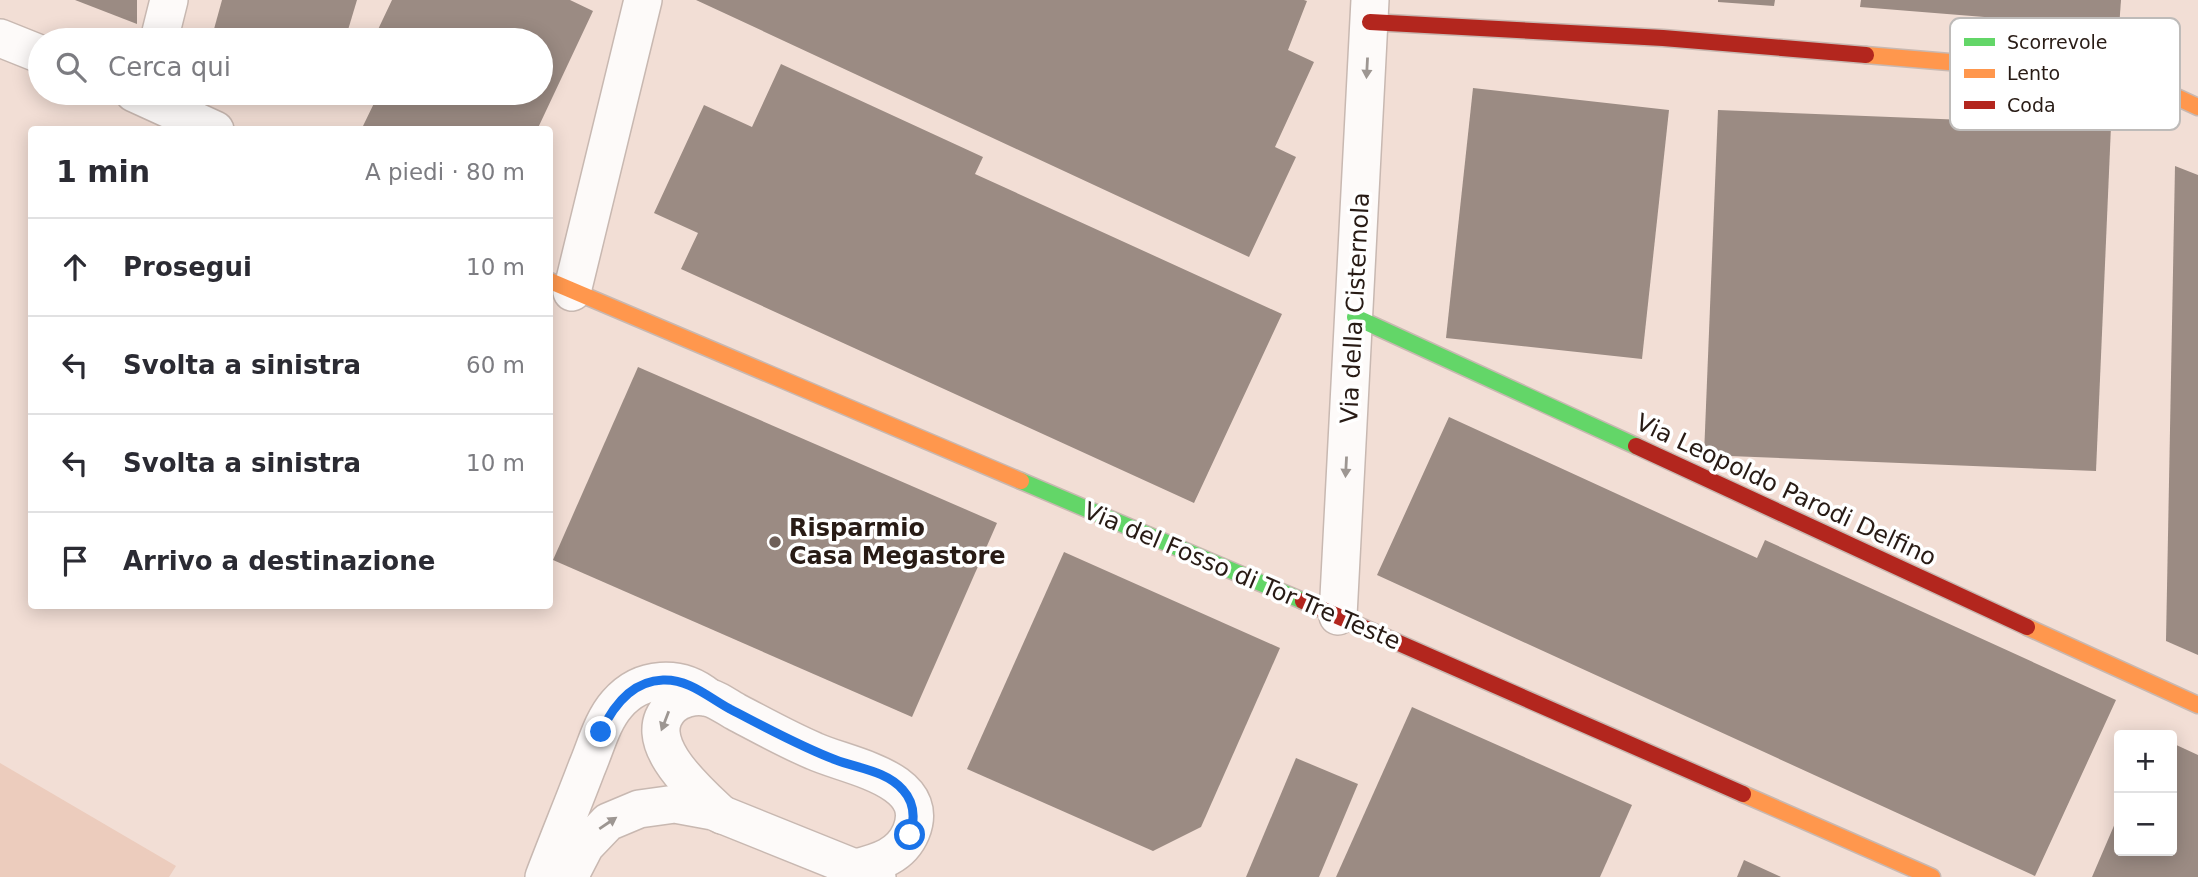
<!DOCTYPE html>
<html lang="it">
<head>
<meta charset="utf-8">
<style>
  :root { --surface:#fff; --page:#f7f7f7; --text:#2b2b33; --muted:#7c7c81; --line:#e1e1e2 }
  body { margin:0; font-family:"DejaVu Sans",sans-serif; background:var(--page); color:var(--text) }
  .controls { position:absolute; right:21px; bottom:21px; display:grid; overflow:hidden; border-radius:7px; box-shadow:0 4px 18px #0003 }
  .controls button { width:63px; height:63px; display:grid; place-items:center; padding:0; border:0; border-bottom:2px solid var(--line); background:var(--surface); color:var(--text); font:35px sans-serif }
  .stop { position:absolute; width:21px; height:21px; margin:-16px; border:5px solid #1a73e8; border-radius:50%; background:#fff }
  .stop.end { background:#1a73e8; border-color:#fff; box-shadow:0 2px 7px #0008 }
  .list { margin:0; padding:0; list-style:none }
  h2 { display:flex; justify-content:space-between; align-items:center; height:91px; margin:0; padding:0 28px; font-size:30px }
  h2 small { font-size:23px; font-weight:400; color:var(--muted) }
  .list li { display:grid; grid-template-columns:46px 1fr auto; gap:21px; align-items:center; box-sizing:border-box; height:98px; padding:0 28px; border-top:2px solid var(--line) }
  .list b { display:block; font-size:26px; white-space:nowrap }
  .list em { font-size:23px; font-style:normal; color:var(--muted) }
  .icon { flex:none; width:38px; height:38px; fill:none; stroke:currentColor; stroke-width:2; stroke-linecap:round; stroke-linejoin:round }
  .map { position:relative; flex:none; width:2198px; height:877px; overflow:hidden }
  .search { position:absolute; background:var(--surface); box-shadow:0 4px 18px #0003; left:28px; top:28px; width:525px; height:77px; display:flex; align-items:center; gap:18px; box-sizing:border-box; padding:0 24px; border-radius:38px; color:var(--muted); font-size:26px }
  .panel { position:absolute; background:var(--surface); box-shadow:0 4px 18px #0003; left:28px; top:126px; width:525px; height:483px; border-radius:7px }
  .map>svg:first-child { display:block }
  .green { fill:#ecccbd }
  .building { fill:#9b8b83 }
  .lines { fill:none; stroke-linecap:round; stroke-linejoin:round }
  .street-casing { stroke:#c8b8b1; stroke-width:40 }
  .fast-casing { stroke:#c8b8b1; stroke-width:19 }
  .slow-casing { stroke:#c8b8b1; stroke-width:19 }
  .jam-casing { stroke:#c8b8b1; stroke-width:19 }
  .street { stroke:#fdfaf9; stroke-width:37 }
  .fast { stroke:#63d668; stroke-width:16 }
  .slow { stroke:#ff974d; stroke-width:16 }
  .jam { stroke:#b3261e; stroke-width:16 }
  .oneway { fill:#9d9692 }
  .route { stroke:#1a73e8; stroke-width:9 }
  .poi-dot { fill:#6f5f58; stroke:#fff; stroke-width:2.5 }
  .labels { text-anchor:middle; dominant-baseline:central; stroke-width:7; stroke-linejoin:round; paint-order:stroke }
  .street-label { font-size:24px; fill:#281b15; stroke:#fff }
  .poi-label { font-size:24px; font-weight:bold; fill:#281b15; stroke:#fff; text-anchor:start }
  .key { fill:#fff; stroke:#bebbb9; stroke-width:2 }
  .key-label { font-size:19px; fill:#281b15 }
</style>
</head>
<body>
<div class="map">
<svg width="2198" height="877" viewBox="0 0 2198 877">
  <rect width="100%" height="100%" fill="#f2ded5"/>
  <path class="green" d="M0,763L176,866L169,877H0Z"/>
  <g class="building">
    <path d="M75,0H137V24Z"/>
    <path d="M222,0H357L345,40H211Z"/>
    <path d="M392,0H570L593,11L537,130H370L363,126L379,93H541V40H373Z"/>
    <path d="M696,0H1304L1307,1L1288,50L1314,62L1275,147L1296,157L1249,257Z"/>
    <path d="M1718,0H1775L1774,6L1718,2Z"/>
    <path d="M1861,0H2121L2119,28L1860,7Z"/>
    <path d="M781,64L983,157L975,174L1282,314L1194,503L681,269L698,233L654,213L704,105L752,127Z"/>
    <path d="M1473,88L1669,110L1642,359L1446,338Z"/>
    <path d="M1718,110L2111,126L2096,471L1704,455Z"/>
    <path d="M2175,166L2198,175V655L2166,641Z"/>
    <path d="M638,367L997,523L912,717L553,560Z"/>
    <path d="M1449,417L1757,558L1765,540L2116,700L2035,876L1377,575Z"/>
    <path d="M1064,552L1280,648L1201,827L1153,851L967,769Z"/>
    <path d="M1412,707L1632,805L1600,877H1336Z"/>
    <path d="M2172,743L2198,755V877H2092L2119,814V851H2172Z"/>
    <path d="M1296,758L1358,784L1319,877H1246Z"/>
    <path d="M1744,860L1781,877H1737Z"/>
  </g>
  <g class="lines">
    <g class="street-casing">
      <g id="street">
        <path d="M0,38L40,54"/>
        <path d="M159,40L169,0"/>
        <path d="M134,93L215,130"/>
        <path d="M572,292L643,0"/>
        <path d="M1338,616L1370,0"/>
        <path d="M722,815C698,792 637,741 671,707C679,699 694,695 705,697C716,698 728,708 738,713C763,726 788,740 814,751C846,766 933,778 911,832C901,856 879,862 856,868"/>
        <path d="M544,877C558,840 573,804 587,767C596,746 602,721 617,704C641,676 680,674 708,697"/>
        <path d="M569,877L585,846L608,822L639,809L675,804L713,811L877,877"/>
      </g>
    </g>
    <g class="fast-casing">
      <g id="fast">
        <path d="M1355,317L1636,446"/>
        <path d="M1021,481L1303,601"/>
      </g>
    </g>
    <g class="slow-casing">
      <g id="slow">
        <path d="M1866,55L2104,75L2159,89L2198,107"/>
        <path d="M550,281L1021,481"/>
        <path d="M2027,627L2198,705"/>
        <path d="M1743,794L1932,877"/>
      </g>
    </g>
    <g class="jam-casing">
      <g id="jam">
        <path d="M1370,22L1663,38L1866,55"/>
        <path d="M1636,446L2027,627"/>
        <path d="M1303,601L1743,794"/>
      </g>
    </g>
    <use href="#street" class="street"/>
    <use href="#fast" class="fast"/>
    <use href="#slow" class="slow"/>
    <use href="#jam" class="jam"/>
  </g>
  <defs><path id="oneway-solid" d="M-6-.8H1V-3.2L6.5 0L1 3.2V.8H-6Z" transform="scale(1.75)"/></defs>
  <g class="oneway">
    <use href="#oneway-solid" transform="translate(1367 68) rotate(93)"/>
    <use href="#oneway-solid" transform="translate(1346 467) rotate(93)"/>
    <use href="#oneway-solid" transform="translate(665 721) rotate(111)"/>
    <use href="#oneway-solid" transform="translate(608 823) rotate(-34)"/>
  </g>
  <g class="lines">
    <path class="route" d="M601,732C613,706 632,681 663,680C689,679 708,697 730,709C765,727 799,746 836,760C857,768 887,771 903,790C915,803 915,819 910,835"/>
  </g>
  <circle class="poi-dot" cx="775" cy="542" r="7"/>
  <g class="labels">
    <g class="street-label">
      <text transform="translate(1355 308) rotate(-87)">Via della Cisternola</text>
      <text transform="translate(1786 490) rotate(25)">Via Leopoldo Parodi Delfino</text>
      <text transform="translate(1242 576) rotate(23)">Via del Fosso di Tor Tre Teste</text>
    </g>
    <g class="poi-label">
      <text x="789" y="528">Risparmio<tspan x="789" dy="28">Casa Megastore</tspan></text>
    </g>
  </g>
  <rect x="1950" y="18" width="230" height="112" rx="10" class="key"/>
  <rect x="1964" y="38" width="31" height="8" fill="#63d668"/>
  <rect x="1964" y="69" width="31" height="9" fill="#ff974d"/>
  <rect x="1964" y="101" width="31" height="8" fill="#b3261e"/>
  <g class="key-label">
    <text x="2007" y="49">Scorrevole</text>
    <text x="2007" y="80">Lento</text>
    <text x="2007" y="112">Coda</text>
  </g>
</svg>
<div class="controls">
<button>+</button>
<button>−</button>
</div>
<div class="stop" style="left:910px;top:835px"></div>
<div class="stop end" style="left:601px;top:732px"></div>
<div class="search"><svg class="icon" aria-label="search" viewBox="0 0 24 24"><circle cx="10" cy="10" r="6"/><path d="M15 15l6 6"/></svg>Cerca qui</div>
<section class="panel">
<h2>1 min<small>A piedi · 80 m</small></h2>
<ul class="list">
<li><svg class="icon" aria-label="ahead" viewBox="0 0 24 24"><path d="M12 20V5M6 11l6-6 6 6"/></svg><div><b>Prosegui</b></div><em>10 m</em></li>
<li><svg class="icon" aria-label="left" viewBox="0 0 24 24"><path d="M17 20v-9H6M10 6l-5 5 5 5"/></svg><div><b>Svolta a sinistra</b></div><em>60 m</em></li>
<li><svg class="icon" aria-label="left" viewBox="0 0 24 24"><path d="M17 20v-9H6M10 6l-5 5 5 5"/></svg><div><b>Svolta a sinistra</b></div><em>10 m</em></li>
<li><svg class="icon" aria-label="arrive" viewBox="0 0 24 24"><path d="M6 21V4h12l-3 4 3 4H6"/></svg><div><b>Arrivo a destinazione</b></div></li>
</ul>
</section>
</div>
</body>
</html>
